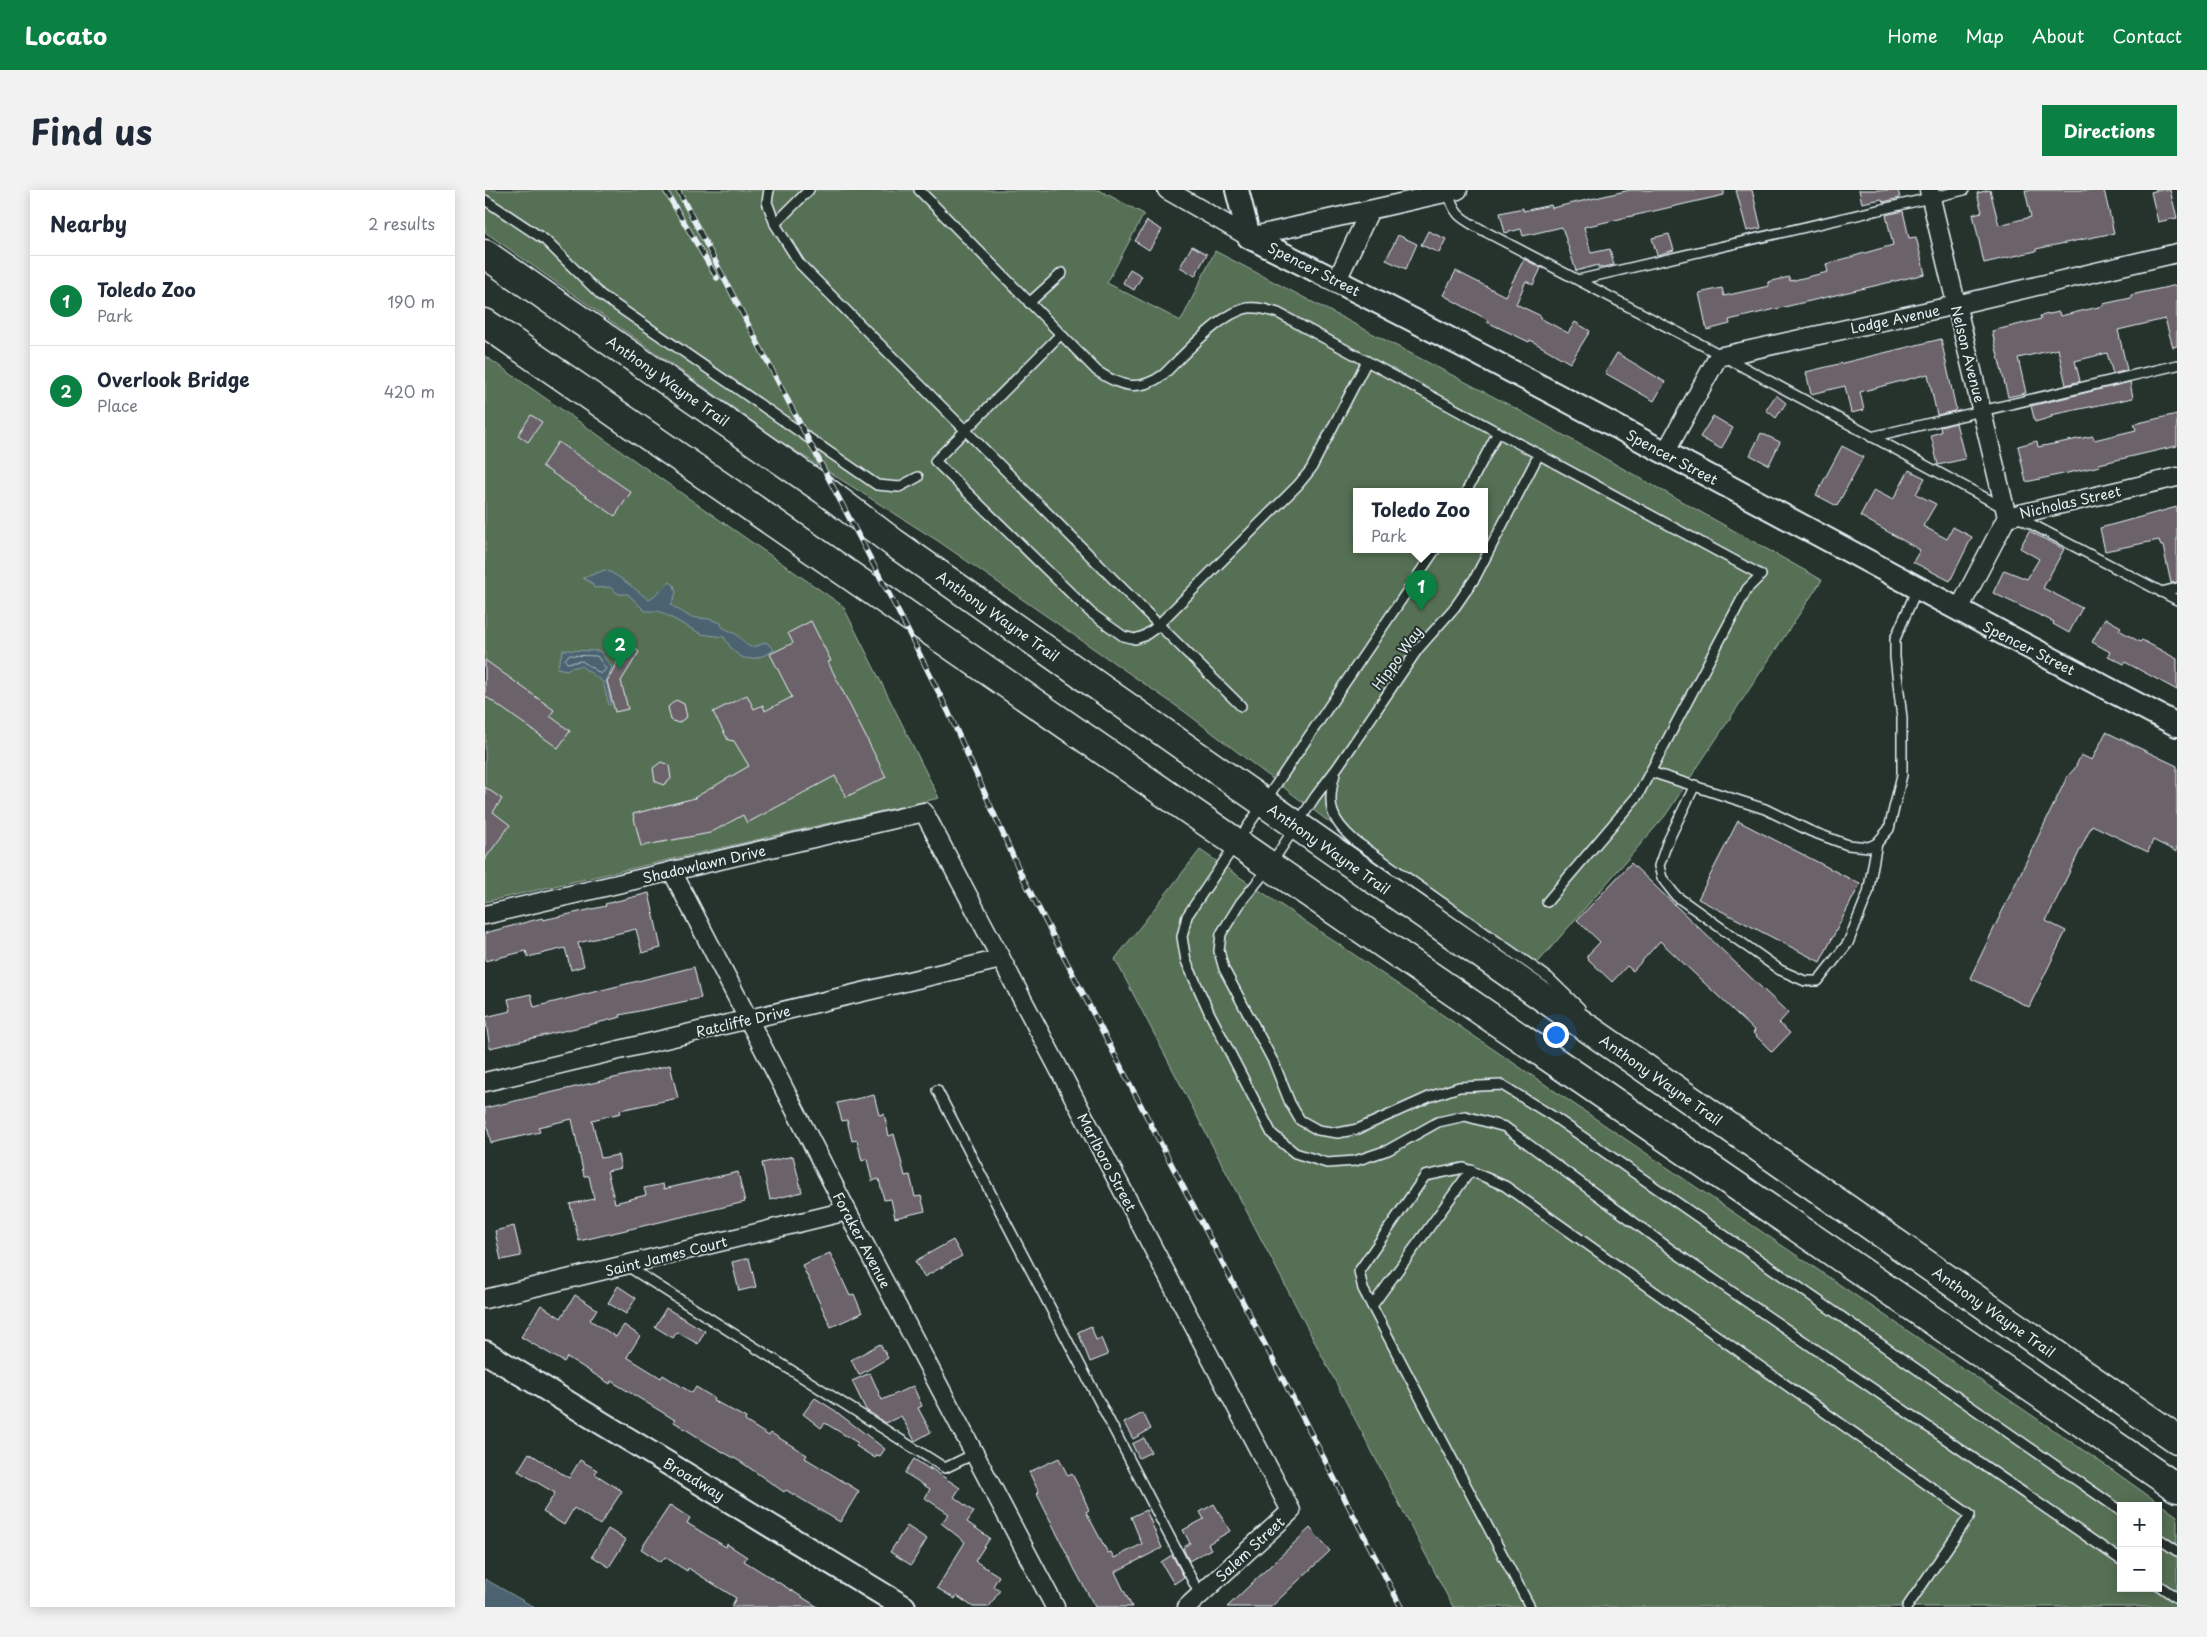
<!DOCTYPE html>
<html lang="en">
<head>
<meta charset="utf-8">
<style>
  :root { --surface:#fff; --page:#f2f2f3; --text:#1f2937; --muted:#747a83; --line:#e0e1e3; --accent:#0b8043 }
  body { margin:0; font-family:"Playpen Sans",sans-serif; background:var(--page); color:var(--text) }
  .controls { position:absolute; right:15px; bottom:15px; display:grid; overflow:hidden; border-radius:0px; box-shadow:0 2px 12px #0003 }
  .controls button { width:45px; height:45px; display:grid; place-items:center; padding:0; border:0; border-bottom:1px solid var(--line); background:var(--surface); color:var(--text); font:25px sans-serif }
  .you { position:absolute; left:1070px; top:844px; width:18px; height:18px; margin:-12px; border:4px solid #fff; border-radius:50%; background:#1a73e8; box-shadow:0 0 0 8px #1a73e833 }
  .badge { display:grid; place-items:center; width:32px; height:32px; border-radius:50%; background:var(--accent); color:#fff; font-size:16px; font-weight:700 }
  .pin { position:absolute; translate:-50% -41px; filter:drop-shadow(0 1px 2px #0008) }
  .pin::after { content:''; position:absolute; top:26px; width:18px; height:15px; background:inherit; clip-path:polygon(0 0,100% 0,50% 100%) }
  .popup { position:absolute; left:868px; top:298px; width:135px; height:65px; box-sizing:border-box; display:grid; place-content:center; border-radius:0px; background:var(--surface); filter:drop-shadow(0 1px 4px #0005); font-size:16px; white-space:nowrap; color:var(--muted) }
  .popup b { font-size:19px; color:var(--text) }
  .popup::after { content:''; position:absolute; left:50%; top:100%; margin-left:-10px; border:10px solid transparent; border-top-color:var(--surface) }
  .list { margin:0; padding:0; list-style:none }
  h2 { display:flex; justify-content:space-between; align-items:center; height:65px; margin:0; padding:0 20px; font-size:21px }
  h2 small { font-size:16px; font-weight:400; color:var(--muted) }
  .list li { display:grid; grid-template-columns:32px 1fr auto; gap:15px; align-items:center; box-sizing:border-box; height:90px; padding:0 20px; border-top:1px solid var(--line) }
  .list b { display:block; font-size:19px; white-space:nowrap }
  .list p { margin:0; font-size:16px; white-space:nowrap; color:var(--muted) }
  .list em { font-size:16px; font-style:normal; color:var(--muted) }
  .map { position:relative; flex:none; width:1692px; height:1417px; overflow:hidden; border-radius:0px }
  header { display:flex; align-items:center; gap:30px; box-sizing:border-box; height:70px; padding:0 25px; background:var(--accent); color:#fff }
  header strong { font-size:24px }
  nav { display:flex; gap:28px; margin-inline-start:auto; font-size:18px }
  .intro { display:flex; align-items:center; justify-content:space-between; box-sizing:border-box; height:120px; padding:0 30px }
  h1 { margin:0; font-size:35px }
  .button { padding:12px 22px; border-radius:0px; background:var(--accent); color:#fff; font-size:18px; font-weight:700 }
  main { display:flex; gap:30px; padding:0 30px }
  aside { flex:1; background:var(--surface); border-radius:0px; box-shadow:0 2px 12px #0003 }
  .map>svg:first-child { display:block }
  .green { fill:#577055; stroke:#a0b0a6; fill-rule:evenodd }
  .water { fill:#4c6470; stroke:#8a9ca6 }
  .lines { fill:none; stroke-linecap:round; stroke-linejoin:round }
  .shore { stroke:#aab9c2; stroke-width:1 }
  .building { fill:#6c636a; stroke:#e8f1f8 }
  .service-casing { stroke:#e8f1f8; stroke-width:12 }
  .minor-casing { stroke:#e8f1f8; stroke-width:21 }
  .tertiary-casing { stroke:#e8f1f8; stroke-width:26 }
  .trunk-casing { stroke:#e8f1f8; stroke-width:31 }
  .service { stroke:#26332d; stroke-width:9 }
  .minor { stroke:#26332d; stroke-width:18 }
  .tertiary { stroke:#26332d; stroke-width:22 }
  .trunk { stroke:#26332d; stroke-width:28 }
  .rail-casing { stroke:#e8f1f8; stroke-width:5.5 }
  .rail { stroke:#26332d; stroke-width:4; stroke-dasharray:11; stroke-linecap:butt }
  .labels { text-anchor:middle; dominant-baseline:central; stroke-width:4; stroke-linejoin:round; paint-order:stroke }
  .street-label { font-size:14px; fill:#e8f1f8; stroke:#26332d }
</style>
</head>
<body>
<header>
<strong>Locato</strong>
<nav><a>Home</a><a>Map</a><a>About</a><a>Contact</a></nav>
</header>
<div class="intro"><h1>Find us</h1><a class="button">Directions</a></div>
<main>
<aside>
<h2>Nearby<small>2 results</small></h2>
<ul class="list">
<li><span class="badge">1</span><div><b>Toledo Zoo</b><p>Park</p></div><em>190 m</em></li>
<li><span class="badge">2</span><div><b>Overlook Bridge</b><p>Place</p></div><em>420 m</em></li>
</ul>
</aside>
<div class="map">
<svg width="1692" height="1417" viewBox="0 0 1692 1417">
  <rect width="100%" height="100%" fill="#26332d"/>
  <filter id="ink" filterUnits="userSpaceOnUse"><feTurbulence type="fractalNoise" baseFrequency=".02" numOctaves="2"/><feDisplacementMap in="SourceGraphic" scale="10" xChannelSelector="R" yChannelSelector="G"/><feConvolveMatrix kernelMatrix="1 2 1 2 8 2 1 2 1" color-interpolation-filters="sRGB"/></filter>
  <g filter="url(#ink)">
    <g class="green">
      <path d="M0,0H614L659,24L622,93L696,131L730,61L1030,218L1337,390L1180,626L1043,784L700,522L453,351L298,253L0,42ZM872,302H1000V360H872Z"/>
      <path d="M0,166L358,416L454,608L0,712Z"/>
      <path d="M715,660L1623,1277L1692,1326V1417H968L630,769ZM1636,1316H1673V1398H1636Z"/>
    </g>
    <g class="water">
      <path d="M120,380C131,383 154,402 164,410L185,392L189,395L191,403L186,415L205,427L224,429L236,433L237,437C241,439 245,441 249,443C264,453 259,463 281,452L289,460C265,474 253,472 239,447L216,444L174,421H160L143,404H134L124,397L109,398L107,393L98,388Z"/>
      <path d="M78,460L115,461L127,478L121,489L126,514L124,515L118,492L96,476L85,478L82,480L72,478Z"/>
      <path d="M0,1389L49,1417H0Z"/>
    </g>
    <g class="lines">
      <path class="shore" d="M84,465L112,466L121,479L116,484L97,471L82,473L80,470Z"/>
    </g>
    <g class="building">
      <path d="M1145,0H1239V5L1099,37L1106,63L1125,59L1129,75L1113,78V75L1091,81L1077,37L1038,46L1036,39L1020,43L1015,23L1038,18V21L1066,15L1067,18Z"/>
      <path d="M1251,0H1267L1276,38L1262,41Z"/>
      <path d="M1374,0H1413L1415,8L1398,12L1397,9L1377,13Z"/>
      <path d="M1505,0L1514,35L1546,27L1540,0H1619L1629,43L1551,59V61L1499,73L1488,24L1497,22L1492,3Z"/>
      <path d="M1674,0H1685L1692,28L1673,32L1666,2Z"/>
      <path d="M1418,21L1424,48L1431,47L1440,84L1244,130L1245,134L1222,140L1214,103L1237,98L1239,106L1284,96L1283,92L1304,87L1305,91L1343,82L1341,74L1408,55L1401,25Z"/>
      <path d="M662,31L677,40L664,60L650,51Z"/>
      <path d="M943,41L961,49L954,63L936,55Z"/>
      <path d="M1184,44L1189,60L1172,65L1167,48Z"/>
      <path d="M913,45L932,54L921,79L901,70Z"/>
      <path d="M707,56L722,64L710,86L695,77Z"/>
      <path d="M1039,69L1056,78L1048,95L1041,91L1031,114L1056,126L1055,128L1083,143L1090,132L1105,141L1085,173L1045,150L1044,152L1002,132L1003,130L958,105L971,81L1020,106Z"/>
      <path d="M645,79L657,86L649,100L638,93Z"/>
      <path d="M1692,95V156L1688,157L1680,129L1633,140L1642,180L1628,184L1622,163L1590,171L1595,191L1581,195L1573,159L1533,168L1541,203L1523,207L1507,141L1556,129L1555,126L1574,122L1575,126L1618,116V114L1646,108V105Z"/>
      <path d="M1456,149L1471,219L1469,221L1452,225L1443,184L1375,202L1379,220L1366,223L1360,196L1326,204L1321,182Z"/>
      <path d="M1132,163L1180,192L1169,211L1120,183Z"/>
      <path d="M1645,192L1648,208L1566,225L1567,227L1550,232L1546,216Z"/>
      <path d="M1291,205L1301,213L1291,228L1281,220Z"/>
      <path d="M1692,224V256L1614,274L1615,276L1541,292L1533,256L1552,251L1553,257L1608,246L1609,250L1651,240L1649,234Z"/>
      <path d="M46,225L57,232L43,252L33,245Z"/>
      <path d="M1228,226L1248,238L1236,259L1215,247Z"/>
      <path d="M1471,233L1480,269L1453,275L1446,245L1456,242L1455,237Z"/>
      <path d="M1276,243L1295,252L1284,275L1265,265Z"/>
      <path d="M73,252L146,302L130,326L57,276Z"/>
      <path d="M1357,256L1378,267L1352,316L1331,305Z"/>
      <path d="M1424,280L1440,288L1431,304L1451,314L1438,336L1462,349L1468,337L1487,347L1465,391L1428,372L1435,360L1375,326L1389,300L1408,310Z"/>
      <path d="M1692,317V392L1686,393L1678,356H1676L1674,350L1620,361L1615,338Z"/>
      <path d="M1544,341L1579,359L1558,398L1597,418L1584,443L1568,434L1569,432L1508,403L1519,380L1542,389L1554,369L1535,358Z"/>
      <path d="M1620,428L1636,437L1634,440L1655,452L1657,450L1692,469V500L1640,472L1639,474L1623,466L1625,462L1607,452Z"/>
      <path d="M326,431L346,471L343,472L401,587L361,607L350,586L262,633L258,625L225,643L156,656L148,624L210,608H209L264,576L249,551L243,550L228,522L262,505L269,519L278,515L280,521L307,507L285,464L308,453L303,443Z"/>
      <path d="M142,453L145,454L154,462L136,491L143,519L130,522L122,491Z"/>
      <path d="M0,470L69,520L65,526L85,541L73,558L0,506Z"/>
      <path d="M191,510L199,514L202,527L193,533L186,530L183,517Z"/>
      <path d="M1621,542L1692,576V662L1668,650L1663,662L1607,635L1561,731L1581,741L1544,817L1485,788L1582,587L1590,578L1596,565L1607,570Z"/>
      <path d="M176,572L184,575L186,589L178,595L170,591L168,578Z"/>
      <path d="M0,597L17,609L8,622L25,635L0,669Z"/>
      <path d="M1253,631L1375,694L1335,772L1213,709Z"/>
      <path d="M1146,673L1303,823L1294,833L1305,843L1287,862L1268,843L1270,841L1175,751L1148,781L1142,776L1127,792L1101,767L1115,752L1092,730Z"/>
      <path d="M164,703L176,758L157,763L151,739L93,753L99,776L86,780L80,758L43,767L41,761L0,771V743L57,728L58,730L121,716L120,714Z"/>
      <path d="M209,777L216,808L135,825L136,827L108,834L5,858L0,827L26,821L23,809L46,804L49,817Z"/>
      <path d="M185,875L193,908L135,920L136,923L107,930L116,968L133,965L136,978L122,981L130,1013L161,1005L159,998L178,994L179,999L253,982L260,1012L94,1051L85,1014L109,1009L104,986H99L87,929L53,937L55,942L6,953L0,928V918Z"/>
      <path d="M389,905L394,925L399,924L404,946L409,944L420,986L425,985L430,1007L436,1006L440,1021L410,1028L406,1009L399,1010L394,989L387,991L382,969L377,971L372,950L367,951L362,930L357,931L352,913Z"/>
      <path d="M308,966L317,1002L285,1010L277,973Z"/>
      <path d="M29,1036L36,1066L16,1070L10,1041Z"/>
      <path d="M468,1050L477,1066L439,1087L430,1071Z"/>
      <path d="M345,1063L365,1106L369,1104L377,1123L346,1137L317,1075Z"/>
      <path d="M264,1068L271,1097L254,1101L247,1072Z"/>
      <path d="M133,1096L151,1108L141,1124L123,1113Z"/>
      <path d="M90,1105L112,1119L105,1130L131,1147L139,1135L155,1146L142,1167L176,1188L178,1185L207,1203L211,1197L229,1208L228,1210L261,1228L260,1231L284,1246L286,1243L322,1265L320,1268L374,1301L355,1332L301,1300L299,1302L256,1272L224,1254L189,1232L190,1230L126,1191L125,1194L82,1167L79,1172L36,1147L56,1115L76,1128Z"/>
      <path d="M181,1118L220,1141L213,1154L192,1142L188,1148L170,1137Z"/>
      <path d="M606,1136L611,1150L616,1148L623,1165L605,1172L593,1142Z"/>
      <path d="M395,1154L403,1168L374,1185L366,1170Z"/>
      <path d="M385,1183L397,1210L428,1196L437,1216L433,1218L446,1242L430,1251L416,1226L401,1233L381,1220L367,1191Z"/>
      <path d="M330,1208L349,1220L400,1259L395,1266L392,1265L390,1268L371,1256L373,1253L340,1233L336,1238L318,1224Z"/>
      <path d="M658,1223L666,1239L648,1249L639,1233Z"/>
      <path d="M659,1248L666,1262L654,1268L647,1254Z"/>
      <path d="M44,1263L84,1288L95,1270L112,1280L110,1284L137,1301L115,1335L89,1318L79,1335L58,1322L70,1303L33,1281Z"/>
      <path d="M574,1268L583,1286L587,1284L595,1299L604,1320L601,1322L623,1363L626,1362L629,1368L657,1354L646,1327L661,1320L677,1358L630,1382L647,1417H610L590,1380L552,1304L554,1302L544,1282Z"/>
      <path d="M429,1269L446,1280L444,1277L475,1298L469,1307L489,1322L482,1332L505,1348L490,1371L514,1386L508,1396L515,1400L504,1417H488L472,1406L470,1409L452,1398L480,1352L456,1333L464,1324L440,1308L445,1299L420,1283Z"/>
      <path d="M729,1314L745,1341L723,1354L726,1359L704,1371L698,1358L705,1353L698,1340L719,1329L715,1322Z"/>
      <path d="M185,1315L205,1328L202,1333L241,1357L242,1354L262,1367L259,1371L333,1417H246L251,1408L203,1378L202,1381L180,1367L176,1372L156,1359Z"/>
      <path d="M422,1336L442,1349L426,1375L405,1362Z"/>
      <path d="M825,1338L845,1361L812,1392L786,1417H742Z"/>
      <path d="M123,1339L141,1350L124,1377L107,1366Z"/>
      <path d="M687,1365L699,1387L689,1394L676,1372Z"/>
    </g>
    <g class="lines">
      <g class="service-casing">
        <g id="service">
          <path d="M284,0L282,12L290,34"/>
          <path d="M324,0L290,34L315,74L673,434L756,516"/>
          <path d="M434,0L612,181C636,197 654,202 678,185C699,165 735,123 763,118C774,117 783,120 793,123L1276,385L1262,399L1153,605L1062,712"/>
          <path d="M963,2C970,29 979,29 1001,42L1238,166L1521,319"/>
          <path d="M0,10L60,50L116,105L392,295L414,297L433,287"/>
          <path d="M1093,90L1479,0"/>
          <path d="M544,113L577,83"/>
          <path d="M576,144L450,271L606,423L638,446L650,449L659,446L669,439L813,295L826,279L882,171"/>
          <path d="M1386,247L1692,175"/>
          <path d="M1054,264L990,388L970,417L933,459L852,578L830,607L782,680L756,712L736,744L734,761L739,779L789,873L805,913L815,930L833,940L853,943L873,939L944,907L974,897L1017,895L1069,927L1636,1321"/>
          <path d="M981,302L1013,242"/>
          <path d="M1531,326L1692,410"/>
          <path d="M950,360L702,726L697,747L701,771L725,824L787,944L810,963L842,973L870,971L903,960L953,932L980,926L1020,937L1188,1061L1636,1370"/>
          <path d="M1676,402L1692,398"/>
          <path d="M1166,582L1280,619L1325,641L1363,655L1384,657L1392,653L1404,639L1417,585V528L1410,467V449L1432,399"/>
          <path d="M850,584C841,616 846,630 870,651L1064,788L1095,818"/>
          <path d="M1210,595L1182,653L1174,676L1177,688L1191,706L1295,780L1320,791H1333L1363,753L1383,703L1392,653"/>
          <path d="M452,900L715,1405"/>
          <path d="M142,1076L460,1278L489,1264"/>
          <path d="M887,1116L986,980"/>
          <path d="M1673,1348L1692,1361"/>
          <path d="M1673,1395L1692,1408"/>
          <path d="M1045,1417L878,1099L874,1081L940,986L979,978L1020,996L1485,1325L1422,1417"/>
        </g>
      </g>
      <g class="minor-casing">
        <g id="minor">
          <path d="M682,0L764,47L973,0"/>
          <path d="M1444,0L1522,327"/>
          <path d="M852,90L885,20"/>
          <path d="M1180,263L1233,167L1471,115L1692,63"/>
          <path d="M1473,421L1522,327L1692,287"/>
          <path d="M187,681L362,1021L570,1417"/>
          <path d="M0,725L439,622L806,1321L702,1417"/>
          <path d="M0,892L516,769"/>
          <path d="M0,1109L362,1021"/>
        </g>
      </g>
      <g class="tertiary-casing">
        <g id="tertiary">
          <path d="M752,0L764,47C1077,202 1382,374 1692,535"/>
          <path d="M0,1162L419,1417"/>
        </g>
      </g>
      <g class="trunk-casing">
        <g id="trunk">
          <path d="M0,64L339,300L409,353L755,596L1692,1249"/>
          <path d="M0,133L817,698L1692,1298"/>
        </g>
      </g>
      <use href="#service" class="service"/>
      <use href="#minor" class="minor"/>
      <use href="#tertiary" class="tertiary"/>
      <use href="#trunk" class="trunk"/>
      <g class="rail-casing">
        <g id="rail">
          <path d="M180,0L232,88"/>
          <path d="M193,0L417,429L463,521L536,684L916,1417"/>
        </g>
      </g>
      <use href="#rail" class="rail"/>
    </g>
  </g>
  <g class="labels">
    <g class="street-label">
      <text transform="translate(829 79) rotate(27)">Spencer Street</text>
      <text transform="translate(1410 129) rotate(-12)">Lodge Avenue</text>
      <text transform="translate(1483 164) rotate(76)">Nelson Avenue</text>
      <text transform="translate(183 191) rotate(35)">Anthony Wayne Trail</text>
      <text transform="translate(1187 267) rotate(28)">Spencer Street</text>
      <text transform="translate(1585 312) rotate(-13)">Nicholas Street</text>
      <text transform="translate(513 426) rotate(35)">Anthony Wayne Trail</text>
      <text transform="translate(1544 458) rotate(27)">Spencer Street</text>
      <text transform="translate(912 468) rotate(-54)">Hippo Way</text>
      <text transform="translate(844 659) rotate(35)">Anthony Wayne Trail</text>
      <text transform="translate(219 674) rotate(-13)">Shadowlawn Drive</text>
      <text transform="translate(258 831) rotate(-13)">Ratcliffe Drive</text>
      <text transform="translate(1176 890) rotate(35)">Anthony Wayne Trail</text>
      <text transform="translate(622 972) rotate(62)">Marlboro Street</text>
      <text transform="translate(377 1050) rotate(62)">Foraker Avenue</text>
      <text transform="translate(181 1066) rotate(-14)">Saint James Court</text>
      <text transform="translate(1509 1122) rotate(35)">Anthony Wayne Trail</text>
      <text transform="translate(209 1289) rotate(31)">Broadway</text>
      <text transform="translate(765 1359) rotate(-43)">Salem Street</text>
    </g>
  </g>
</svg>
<div class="controls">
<button>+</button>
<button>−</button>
</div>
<div class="you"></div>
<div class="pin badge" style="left:936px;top:421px">1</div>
<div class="popup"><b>Toledo Zoo</b>Park</div>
<div class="pin badge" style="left:135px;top:479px">2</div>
</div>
</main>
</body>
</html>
